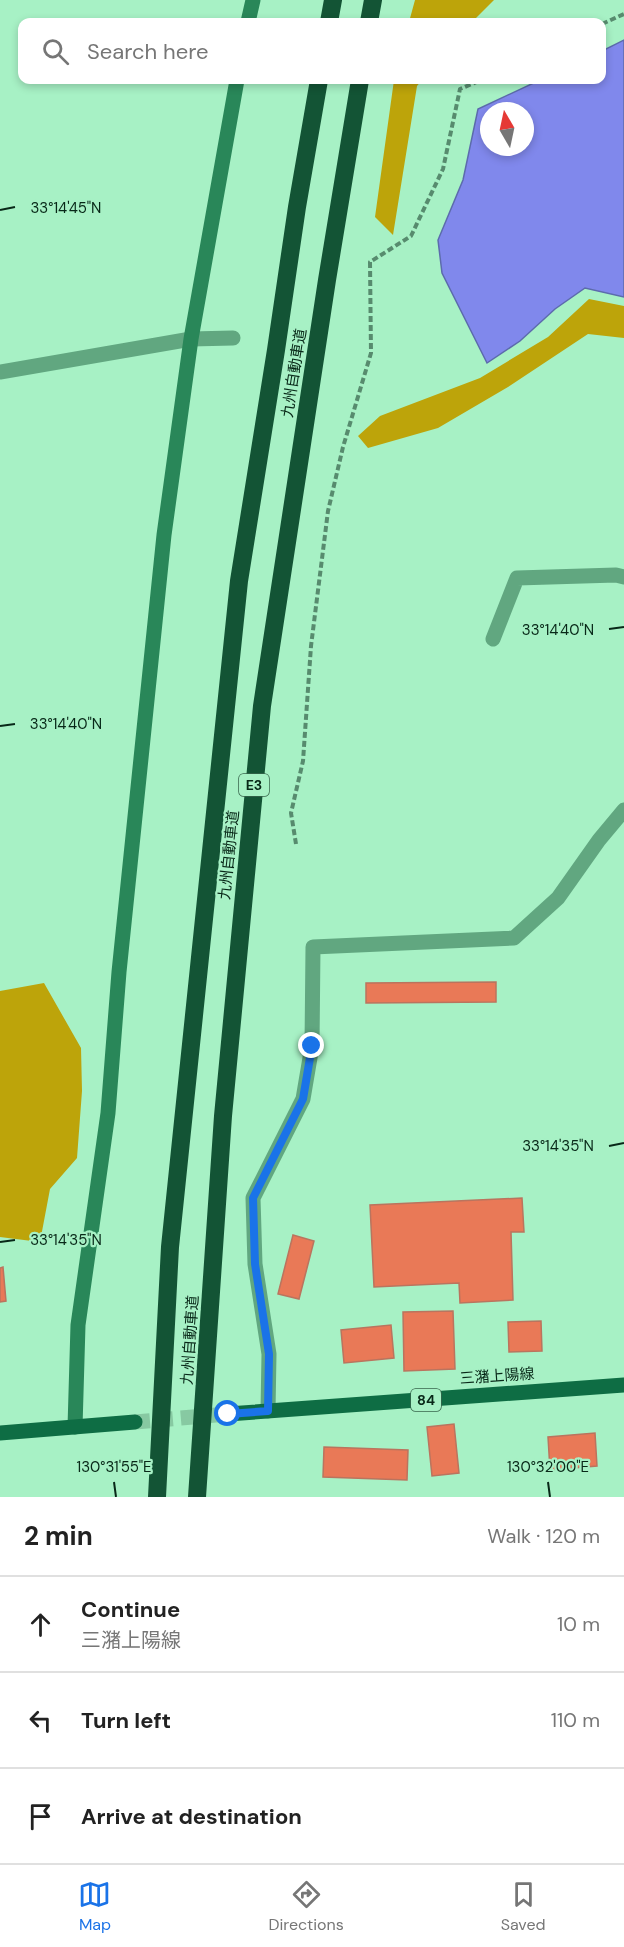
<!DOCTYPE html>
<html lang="en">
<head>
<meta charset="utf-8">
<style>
  :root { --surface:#fff; --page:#f6f6f6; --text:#222; --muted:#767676; --line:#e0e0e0; --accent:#1a73e8 }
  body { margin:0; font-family:"DM Sans","Noto Sans JP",sans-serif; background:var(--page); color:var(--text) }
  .compass { position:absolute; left:480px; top:102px; width:54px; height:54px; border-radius:50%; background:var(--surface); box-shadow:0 3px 9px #0003; rotate:351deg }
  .stop { position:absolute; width:18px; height:18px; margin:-14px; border:4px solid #1a73e8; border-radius:50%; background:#fff }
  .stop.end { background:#1a73e8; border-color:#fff; box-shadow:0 2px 6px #0008 }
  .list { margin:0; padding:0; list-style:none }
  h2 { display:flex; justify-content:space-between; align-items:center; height:78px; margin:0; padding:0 24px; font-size:26px }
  h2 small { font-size:20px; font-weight:400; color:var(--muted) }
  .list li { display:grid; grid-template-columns:39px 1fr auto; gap:18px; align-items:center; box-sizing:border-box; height:96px; padding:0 24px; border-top:2px solid var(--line) }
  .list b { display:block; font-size:22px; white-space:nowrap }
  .list p { margin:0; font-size:20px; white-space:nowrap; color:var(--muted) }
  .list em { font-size:20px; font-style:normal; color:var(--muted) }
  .icon { flex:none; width:33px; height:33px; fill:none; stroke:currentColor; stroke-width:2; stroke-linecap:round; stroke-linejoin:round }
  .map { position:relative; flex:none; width:624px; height:1497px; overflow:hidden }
  .search { position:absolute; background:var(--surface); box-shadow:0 3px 9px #0003; left:18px; right:18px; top:18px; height:66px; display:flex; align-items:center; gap:15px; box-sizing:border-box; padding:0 21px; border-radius:12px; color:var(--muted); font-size:22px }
  .sheet { height:366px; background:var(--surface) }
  nav { display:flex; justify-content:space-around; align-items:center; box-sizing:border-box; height:84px; border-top:2px solid var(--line); background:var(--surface); font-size:16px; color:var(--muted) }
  nav a { display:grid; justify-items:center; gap:3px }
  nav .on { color:var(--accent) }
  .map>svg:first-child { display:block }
  .forest { fill:#bda40a }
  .water { fill:#8088ec; stroke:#5c6bac; stroke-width:1.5; fill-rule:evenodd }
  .building { fill:#e97957; stroke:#ba745e; stroke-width:1.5 }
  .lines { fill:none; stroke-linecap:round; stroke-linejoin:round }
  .primary-tunnel { stroke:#87c9a2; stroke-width:15; stroke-dasharray:15 8; stroke-linecap:butt }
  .path { stroke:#578b6e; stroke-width:4; stroke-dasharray:6 3; stroke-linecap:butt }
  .street { stroke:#61a780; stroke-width:15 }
  .secondary { stroke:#298759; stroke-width:15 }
  .primary { stroke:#0e6d44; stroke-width:15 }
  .highway { stroke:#135435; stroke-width:18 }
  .route { stroke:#1a73e8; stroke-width:8 }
  .ticks { fill:none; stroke:#082818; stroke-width:2 }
  .labels { text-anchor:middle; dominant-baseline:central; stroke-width:4.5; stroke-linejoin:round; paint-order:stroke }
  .shield { fill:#a7f1c5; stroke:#38644c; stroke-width:1.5 }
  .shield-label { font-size:14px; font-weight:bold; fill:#082818 }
  .street-label { font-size:15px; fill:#082818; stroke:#a7f1c5 }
  .ticks-label { font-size:15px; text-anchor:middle; fill:#082818; stroke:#a7f1c5; stroke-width:4.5; stroke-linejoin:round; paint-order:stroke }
</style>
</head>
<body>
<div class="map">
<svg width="624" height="1497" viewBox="0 0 624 1497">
  <rect width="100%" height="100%" fill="#a7f1c5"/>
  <g class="forest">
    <path d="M415,0H494L472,22H409Z"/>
    <path d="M394,80H422L417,86L393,235L375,217Z"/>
    <path d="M589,299L624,306V338L588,334L508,387L438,428L368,448L358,436L380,416L480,378L548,337Z"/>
    <path d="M44,983L81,1048L82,1091L77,1158L50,1189L40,1242L0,1237V991Z"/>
  </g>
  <path class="water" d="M624,40V297L585,288L555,309L520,341L487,363L442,273L438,240L463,180L478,109L540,80H602V51ZM489,111H525V147H489Z"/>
  <g class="building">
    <path d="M496,982V1002L366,1003V983Z"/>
    <path d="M522,1198L524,1232H511L513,1300L460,1303L459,1283L374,1287L370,1205Z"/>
    <path d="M293,1235L314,1241L299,1299L278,1294Z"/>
    <path d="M3,1267L6,1301L0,1302V1268Z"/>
    <path d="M453,1311L455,1369L404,1371L403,1312Z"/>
    <path d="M541,1321L542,1351L509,1352L508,1322Z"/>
    <path d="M391,1325L394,1358L344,1363L341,1330Z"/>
    <path d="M454,1424L459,1473L432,1476L427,1427Z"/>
    <path d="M595,1433L597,1466L550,1470L548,1437Z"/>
    <path d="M324,1447L408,1450L407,1480L323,1477Z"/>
  </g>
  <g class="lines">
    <path class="primary-tunnel" d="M135,1422L228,1414"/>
    <g class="path">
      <path d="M602,24L624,14"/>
      <path d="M296,844L291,813L303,761L311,646L328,511L343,447L371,353L370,262L411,236L443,169L460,89L481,80"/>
    </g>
    <g class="street">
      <path d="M0,372L191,339L233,338"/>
      <path d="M493,639L517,578L616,575L624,577"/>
      <path d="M268,1411L269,1354L255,1264L253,1198L303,1099L312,1046L313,947L514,938L558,898L599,840L624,810"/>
    </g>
    <g class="secondary">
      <path d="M248,22L253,0"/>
      <path d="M75,1427L78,1325L108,1113L119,972L164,535L191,339L237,80"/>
    </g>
    <g class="primary">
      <path d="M228,1414L624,1385"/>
      <path d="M0,1433L135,1422"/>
    </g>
    <g class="highway">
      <path d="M329,22L333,0"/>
      <path d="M369,22L373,0"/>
      <path d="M157,1497L170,1247L239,581L276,350L297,207L319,80"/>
      <path d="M197,1497L223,1116L262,706L327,280L360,80"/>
    </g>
  </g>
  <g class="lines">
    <path class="route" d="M228,1414L268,1411L269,1354L255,1264L253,1198L303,1099L312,1046"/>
  </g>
  <path class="ticks" d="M0,210L15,207M609,629L624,627M0,726L15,724M609,1146L624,1143M0,1242L15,1240M114,1482L116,1497M548,1482L550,1497"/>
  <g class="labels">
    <g class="shield">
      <rect x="239" y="774" width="30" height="22" rx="4.5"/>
      <rect x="411" y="1389" width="30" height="22" rx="4.5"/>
    </g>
    <g class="shield-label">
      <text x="254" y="785">E3</text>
      <text x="426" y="1400">84</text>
    </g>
    <g class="street-label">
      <text transform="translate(294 373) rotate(-81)">九州自動車道</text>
      <text transform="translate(229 855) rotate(-84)">九州自動車道</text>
      <text transform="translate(190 1340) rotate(-86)">九州自動車道</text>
      <text transform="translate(497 1376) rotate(-4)">三潴上陽線</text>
    </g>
  </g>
  <g class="ticks-label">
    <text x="66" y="213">33°14'45"N</text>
    <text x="558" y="635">33°14'40"N</text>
    <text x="66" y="729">33°14'40"N</text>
    <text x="558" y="1151">33°14'35"N</text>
    <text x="66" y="1245">33°14'35"N</text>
    <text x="114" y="1472">130°31'55"E</text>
    <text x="548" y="1472">130°32'00"E</text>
  </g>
</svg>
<svg class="compass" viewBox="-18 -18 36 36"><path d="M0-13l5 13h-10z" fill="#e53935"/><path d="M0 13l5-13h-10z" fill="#767676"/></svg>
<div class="stop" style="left:228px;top:1414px"></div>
<div class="stop end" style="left:312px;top:1046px"></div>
<div class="search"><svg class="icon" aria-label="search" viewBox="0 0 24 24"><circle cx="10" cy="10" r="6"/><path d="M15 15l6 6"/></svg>Search here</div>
</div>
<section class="sheet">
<h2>2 min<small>Walk · 120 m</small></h2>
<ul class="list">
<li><svg class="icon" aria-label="ahead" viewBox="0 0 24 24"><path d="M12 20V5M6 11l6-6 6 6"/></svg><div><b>Continue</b><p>三潴上陽線</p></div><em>10 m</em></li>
<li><svg class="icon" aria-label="left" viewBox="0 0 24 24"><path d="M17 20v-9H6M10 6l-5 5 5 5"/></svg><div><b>Turn left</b></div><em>110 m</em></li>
<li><svg class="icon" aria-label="arrive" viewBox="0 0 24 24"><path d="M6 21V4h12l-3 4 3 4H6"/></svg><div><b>Arrive at destination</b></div></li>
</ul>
</section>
<nav>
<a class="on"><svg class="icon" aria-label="map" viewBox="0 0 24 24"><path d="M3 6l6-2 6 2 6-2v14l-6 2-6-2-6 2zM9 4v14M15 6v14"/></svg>Map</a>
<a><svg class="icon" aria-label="directions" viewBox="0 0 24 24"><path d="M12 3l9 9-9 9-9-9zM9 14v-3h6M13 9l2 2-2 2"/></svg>Directions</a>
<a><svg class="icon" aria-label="saved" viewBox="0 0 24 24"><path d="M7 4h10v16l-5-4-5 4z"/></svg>Saved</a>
</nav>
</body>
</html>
